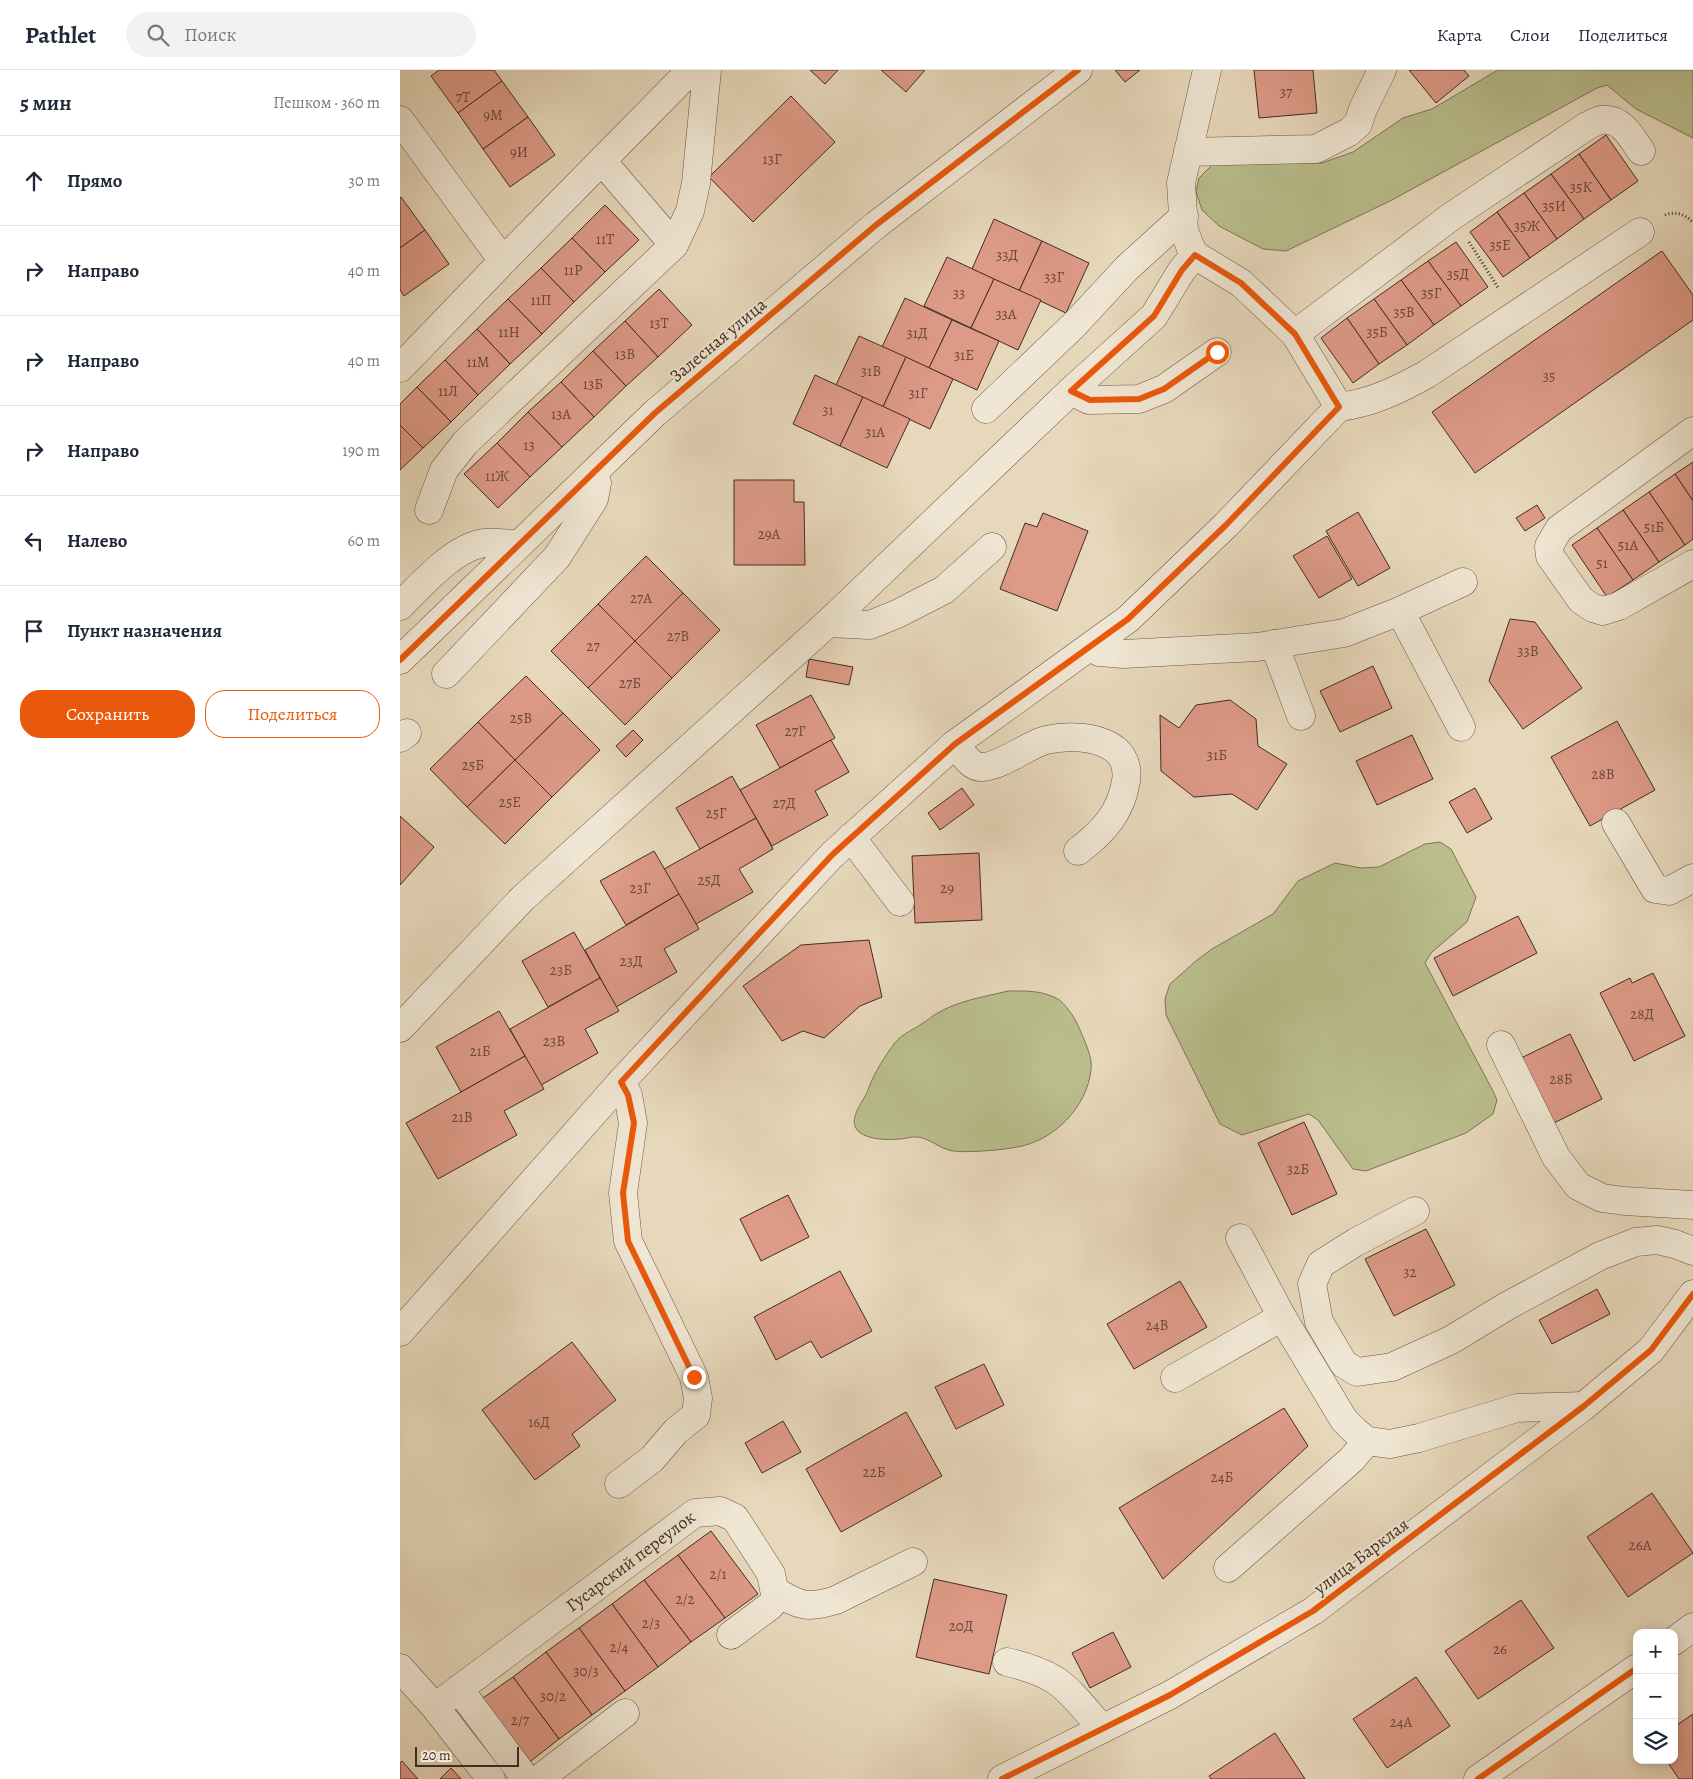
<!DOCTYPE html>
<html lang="ru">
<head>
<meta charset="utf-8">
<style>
  :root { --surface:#fff; --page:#f2f2f3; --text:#1f2937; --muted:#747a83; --line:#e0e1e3; --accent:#ea580c }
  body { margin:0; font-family:Alegreya,serif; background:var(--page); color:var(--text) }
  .controls { position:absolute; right:15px; bottom:15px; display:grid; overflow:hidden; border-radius:10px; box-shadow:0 2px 12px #0003 }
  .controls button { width:45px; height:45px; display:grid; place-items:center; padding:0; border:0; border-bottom:1px solid var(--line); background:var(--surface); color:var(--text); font:25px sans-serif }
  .scale { position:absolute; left:15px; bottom:12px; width:104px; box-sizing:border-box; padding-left:5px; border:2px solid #422c23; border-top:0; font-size:14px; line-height:18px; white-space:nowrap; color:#422c23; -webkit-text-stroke:4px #efe6d3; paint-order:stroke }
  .stop { position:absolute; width:15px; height:15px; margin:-11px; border:4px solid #ea580c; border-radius:50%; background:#fff }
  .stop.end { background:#ea580c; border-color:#fff; box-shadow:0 1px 5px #0008 }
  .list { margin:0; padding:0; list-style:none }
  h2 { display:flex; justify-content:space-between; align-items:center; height:65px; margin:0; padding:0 20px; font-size:21px }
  h2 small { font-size:16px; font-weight:400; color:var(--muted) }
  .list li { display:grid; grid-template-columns:32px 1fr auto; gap:15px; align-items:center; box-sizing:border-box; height:90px; padding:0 20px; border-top:1px solid var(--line) }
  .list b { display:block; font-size:19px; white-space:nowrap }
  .list em { font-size:16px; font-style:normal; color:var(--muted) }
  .actions { display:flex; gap:10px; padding:15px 20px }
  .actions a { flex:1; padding:11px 0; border:1px solid var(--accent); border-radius:20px; text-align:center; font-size:18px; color:var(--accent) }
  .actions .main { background:var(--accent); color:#fff }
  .icon { flex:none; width:28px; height:28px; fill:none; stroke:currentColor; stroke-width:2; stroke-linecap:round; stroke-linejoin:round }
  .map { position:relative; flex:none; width:1293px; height:1709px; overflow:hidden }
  header { display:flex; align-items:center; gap:30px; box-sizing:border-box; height:70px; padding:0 25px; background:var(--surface); border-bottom:1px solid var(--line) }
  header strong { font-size:24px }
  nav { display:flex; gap:28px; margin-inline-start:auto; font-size:18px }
  .search { width:350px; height:45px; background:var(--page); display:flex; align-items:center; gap:12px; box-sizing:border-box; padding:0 18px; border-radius:28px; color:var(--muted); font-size:19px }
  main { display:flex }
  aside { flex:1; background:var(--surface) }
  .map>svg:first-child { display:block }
  .green { fill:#babe8d; stroke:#7e7558 }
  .building { fill:#dd9a87; stroke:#422c23 }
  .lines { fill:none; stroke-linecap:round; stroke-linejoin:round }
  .minor-casing { stroke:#6b5749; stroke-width:29 }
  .path { stroke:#422c23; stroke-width:3; stroke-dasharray:1 2.5; stroke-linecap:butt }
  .minor { stroke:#efe6d3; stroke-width:28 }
  .cycleway-casing { stroke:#efe6d3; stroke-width:9 }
  .cycleway { stroke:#e8590c; stroke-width:6 }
  .route { stroke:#ea580c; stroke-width:6 }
  .labels { text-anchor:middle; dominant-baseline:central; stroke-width:4; stroke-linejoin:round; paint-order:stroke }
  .number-label { font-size:15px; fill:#69483c }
  .street-label { font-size:18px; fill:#422c23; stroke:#efe6d3 }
</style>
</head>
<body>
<header>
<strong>Pathlet</strong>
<div class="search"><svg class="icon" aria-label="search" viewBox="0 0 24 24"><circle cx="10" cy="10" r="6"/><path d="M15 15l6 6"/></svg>Поиск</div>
<nav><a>Карта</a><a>Слои</a><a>Поделиться</a></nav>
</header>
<main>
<aside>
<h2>5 мин<small>Пешком · 360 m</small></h2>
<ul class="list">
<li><svg class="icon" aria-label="ahead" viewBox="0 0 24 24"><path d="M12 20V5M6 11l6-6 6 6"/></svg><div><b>Прямо</b></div><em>30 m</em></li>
<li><svg class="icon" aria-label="right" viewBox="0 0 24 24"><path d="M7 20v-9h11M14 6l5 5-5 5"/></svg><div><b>Направо</b></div><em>40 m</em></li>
<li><svg class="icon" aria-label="right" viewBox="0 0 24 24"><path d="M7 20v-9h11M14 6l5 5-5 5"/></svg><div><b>Направо</b></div><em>40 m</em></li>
<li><svg class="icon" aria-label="right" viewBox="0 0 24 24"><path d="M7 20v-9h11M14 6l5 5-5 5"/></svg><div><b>Направо</b></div><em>190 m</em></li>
<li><svg class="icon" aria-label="left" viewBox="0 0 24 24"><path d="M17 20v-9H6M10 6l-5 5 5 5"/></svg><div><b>Налево</b></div><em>60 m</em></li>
<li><svg class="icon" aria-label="arrive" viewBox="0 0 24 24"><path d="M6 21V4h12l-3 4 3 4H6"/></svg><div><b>Пункт назначения</b></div></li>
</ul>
<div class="actions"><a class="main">Сохранить</a><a>Поделиться</a></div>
</aside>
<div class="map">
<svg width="1293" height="1709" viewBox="0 0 1293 1709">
  <rect width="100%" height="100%" fill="#e7d8bb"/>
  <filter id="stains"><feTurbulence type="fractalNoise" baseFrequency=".004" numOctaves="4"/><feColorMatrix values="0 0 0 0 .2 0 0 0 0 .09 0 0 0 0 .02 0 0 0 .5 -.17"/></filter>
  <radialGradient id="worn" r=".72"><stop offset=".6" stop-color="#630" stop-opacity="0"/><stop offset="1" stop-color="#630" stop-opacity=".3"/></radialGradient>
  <g class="green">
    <path d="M1098,0H1293V68L1236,39L1207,15L1197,18L992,130L886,181L863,179L819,156L802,140L796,122L799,108L814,93H922L953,82L1003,48L1032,39Z"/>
    <path d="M1040,772L1051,779L1076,827L1067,852L1031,883L1025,893L1093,1021L1097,1030L1093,1044L1066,1063L966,1101L953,1099L918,1050L909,1044L842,1065L820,1054L766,945L765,929L770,914L797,890L812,879L873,844L898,811L935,793L961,798L979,797L1025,774Z"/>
    <path d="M608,921C625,921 640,920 656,928C665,932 677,951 680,960C685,972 693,988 691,1000C687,1037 654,1071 617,1077C603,1080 567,1083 553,1081C540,1079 531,1069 518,1067C512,1066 505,1069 499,1069C486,1070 470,1070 459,1062C448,1052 459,1037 464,1028C468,1022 469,1016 472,1010C477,999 484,988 491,978C500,964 510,962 523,953C528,950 531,947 536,944C557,931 583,927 608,921Z"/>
  </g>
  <g class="building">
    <path d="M39,0H94L102,11L58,43L31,6Z"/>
    <path d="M410,0H438L425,14Z"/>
    <path d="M481,0H525L506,22Z"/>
    <path d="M715,0H740L725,12Z"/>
    <path d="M854,0H913L917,43L859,48Z"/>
    <path d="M1009,0H1064L1069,6L1036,33Z"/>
    <path d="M102,11L128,47L83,79L58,43Z"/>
    <path d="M391,26L435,72L353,152L309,107Z"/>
    <path d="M128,47L155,85L110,117L83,79Z"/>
    <path d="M1206,65L1238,111L1211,130L1179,84Z"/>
    <path d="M1179,84L1211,130L1184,149L1151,104Z"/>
    <path d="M1151,104L1184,149L1157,169L1124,123Z"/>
    <path d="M1124,123L1157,169L1130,188L1097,142Z"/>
    <path d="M1,127L25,160L0,178V128Z"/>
    <path d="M205,135L239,170L205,202L172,168Z"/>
    <path d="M1097,142L1130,188L1103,207L1070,162Z"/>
    <path d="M594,149L642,171L619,221L572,199Z"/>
    <path d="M25,160L49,194L4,226L0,220V178Z"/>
    <path d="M172,168L205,202L174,232L141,198Z"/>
    <path d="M642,171L689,193L666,243L619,221Z"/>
    <path d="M1056,172L1088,217L1061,236L1028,191Z"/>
    <path d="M1262,181L1293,225V250L1075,403L1032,342Z"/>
    <path d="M547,187L594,209L571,258L524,236Z"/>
    <path d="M1028,191L1061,236L1034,255L1001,210Z"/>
    <path d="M141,198L174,232L142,264L108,229Z"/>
    <path d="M594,209L641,230L618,280L571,258Z"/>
    <path d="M1001,210L1034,255L1007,275L974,229Z"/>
    <path d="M259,219L292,255L258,287L225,251Z"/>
    <path d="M505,228L552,250L529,298L482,277Z"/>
    <path d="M108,229L142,264L110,294L77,259Z"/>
    <path d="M974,229L1007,275L979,294L947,248Z"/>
    <path d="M947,248L979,294L953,313L921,268Z"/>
    <path d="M552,250L599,271L577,320L529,298Z"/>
    <path d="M225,251L258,287L226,316L193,281Z"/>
    <path d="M77,259L110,294L78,325L45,290Z"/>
    <path d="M459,266L506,287L483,337L436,315Z"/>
    <path d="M193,281L226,316L194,347L161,312Z"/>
    <path d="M506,287L553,309L530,359L483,337Z"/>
    <path d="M45,290L78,325L51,352L17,317Z"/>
    <path d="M415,305L463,327L440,376L393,354Z"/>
    <path d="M161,312L194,347L162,377L128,342Z"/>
    <path d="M17,317L51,352L23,378L0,355V334Z"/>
    <path d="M463,327L510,349L487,398L440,376Z"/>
    <path d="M128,342L162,377L130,407L97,373Z"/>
    <path d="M0,355L23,378L0,400Z"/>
    <path d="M97,373L130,407L98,438L64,404Z"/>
    <path d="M1293,392V431L1275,404Z"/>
    <path d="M1275,404L1293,431V469L1285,475L1249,422Z"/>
    <path d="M334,410H394V432H404L405,495H334Z"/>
    <path d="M1249,422L1285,475L1259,492L1223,440Z"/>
    <path d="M1137,435L1145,448L1125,461L1116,448Z"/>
    <path d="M1223,440L1259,492L1233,510L1197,458Z"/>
    <path d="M958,442L990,498L958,516L926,461Z"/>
    <path d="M643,443L688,461L657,541L600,519L625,453L637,457Z"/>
    <path d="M1197,458L1233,510L1207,527L1172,475Z"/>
    <path d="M927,466L952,509L919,528L893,486Z"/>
    <path d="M246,486L283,523L235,571L198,534Z"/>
    <path d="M283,523L320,560L272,608L235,571Z"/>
    <path d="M198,534L235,571L188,618L151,581Z"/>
    <path d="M1110,549L1135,552L1182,618L1123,659L1089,611Z"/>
    <path d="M235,571L272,608L225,655L188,618Z"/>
    <path d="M409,589L453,597L449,615L406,607Z"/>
    <path d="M973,596L992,638L940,662L920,621Z"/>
    <path d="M126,606L163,643L115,690L78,652Z"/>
    <path d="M411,625L435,668L380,698L356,655Z"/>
    <path d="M830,630L856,649L858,676L887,694L857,740L832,724L794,727L761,701L760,645L779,658L796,635Z"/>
    <path d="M163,643L200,680L152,727L115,690Z"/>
    <path d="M1217,651L1255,720L1190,756L1151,687Z"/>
    <path d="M78,652L115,690L67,737L30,699Z"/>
    <path d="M233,660L243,670L226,687L216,676Z"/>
    <path d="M1012,665L1033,709L977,735L956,691Z"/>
    <path d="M431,670L449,702L415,721L428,745L372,776L340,720Z"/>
    <path d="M115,690L152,727L105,774L67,737Z"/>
    <path d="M332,706L356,748L300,779L276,738Z"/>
    <path d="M562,718L574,735L540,760L528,743Z"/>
    <path d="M1075,718L1092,749L1067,763L1049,732Z"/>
    <path d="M0,746L34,777L0,815Z"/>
    <path d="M356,748L373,779L339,799L353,822L296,854L264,799Z"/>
    <path d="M254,781L279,824L226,855L200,811Z"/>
    <path d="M579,783L582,850L515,853L512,786Z"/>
    <path d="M279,824L299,859L264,879L277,902L216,937L185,880Z"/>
    <path d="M1118,846L1137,883L1053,926L1034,888Z"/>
    <path d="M174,862L200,908L148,937L122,891Z"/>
    <path d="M469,870L482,927L460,936L424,968L403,961L382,971L343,916L401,875Z"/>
    <path d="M1253,903L1285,966L1234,991L1200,923L1230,908L1232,913Z"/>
    <path d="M200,908L219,941L185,959L198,983L141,1015L110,959Z"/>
    <path d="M99,941L125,986L61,1022L36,977Z"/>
    <path d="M1170,964L1202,1029L1152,1054L1119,989Z"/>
    <path d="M125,986L144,1019L104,1041L117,1065L38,1109L6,1053Z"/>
    <path d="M904,1052L937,1124L892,1145L858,1073Z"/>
    <path d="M388,1125L409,1167L361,1191L340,1149Z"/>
    <path d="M1026,1159L1055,1215L994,1246L965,1189Z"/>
    <path d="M440,1201L472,1261L421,1288L411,1271L376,1290L354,1247Z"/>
    <path d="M780,1211L807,1257L734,1299L707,1254Z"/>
    <path d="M1197,1219L1210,1244L1152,1274L1139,1250Z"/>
    <path d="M172,1272L216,1330L172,1364L180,1376L135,1410L82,1340Z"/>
    <path d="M584,1294L604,1335L556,1359L535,1317Z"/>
    <path d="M884,1338L908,1376L763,1509L719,1438Z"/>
    <path d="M506,1342L542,1406L441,1462L406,1399Z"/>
    <path d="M383,1351L401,1382L362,1403L345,1373Z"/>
    <path d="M1252,1423L1293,1483L1228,1527L1187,1467Z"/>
    <path d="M311,1461L358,1524L325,1548L278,1485Z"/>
    <path d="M278,1485L325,1548L291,1572L244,1510Z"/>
    <path d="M534,1509L607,1525L589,1604L516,1587Z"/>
    <path d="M244,1510L291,1572L258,1597L212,1534Z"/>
    <path d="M1121,1530L1154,1578L1078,1629L1045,1581Z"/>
    <path d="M212,1534L258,1597L225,1621L179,1558Z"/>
    <path d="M179,1558L225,1621L192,1645L146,1582Z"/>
    <path d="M713,1562L731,1597L690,1618L672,1583Z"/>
    <path d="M146,1582L192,1645L159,1669L113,1607Z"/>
    <path d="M113,1607L159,1669L127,1694L80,1630Z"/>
    <path d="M1016,1607L1050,1656L987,1698L953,1649Z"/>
    <path d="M1293,1644V1709H1279L1266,1690H1274V1657Z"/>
    <path d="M875,1663L905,1709H811L809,1706Z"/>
    <path d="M2,1691L18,1709H0V1693Z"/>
    <path d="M51,1698L61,1709H40Z"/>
  </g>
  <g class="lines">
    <g class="minor-casing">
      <g id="minor">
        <path d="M0,50L103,191"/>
        <path d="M788,82L916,79L949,62L958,54L963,39L982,0"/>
        <path d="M202,91L274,175"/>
        <path d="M795,185L841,213L895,264L939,337"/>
        <path d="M895,264L1052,146L1187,56C1192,54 1197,50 1202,50C1221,47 1232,68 1241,81"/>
        <path d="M0,298L103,191L291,0"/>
        <path d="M671,321L689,330L739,329L764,319L817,282"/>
        <path d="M586,339L674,255L727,198L784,146"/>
        <path d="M1293,361L1159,459L1149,476L1150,486L1181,530L1193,538L1203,541L1219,536L1293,494"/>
        <path d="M29,440L44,400L65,373L274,175L290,141L296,113L307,0"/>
        <path d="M0,536C21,515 55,476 85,473C97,472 109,474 120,474"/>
        <path d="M1000,541L1061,657"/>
        <path d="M428,553L470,555L497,544L544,520L592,477"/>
        <path d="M874,574L901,646"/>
        <path d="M691,577L699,582L723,584L857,577L944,563L1000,541L1063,512"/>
        <path d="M0,590L255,343L476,155L678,0"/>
        <path d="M46,604L157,487L194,429L197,413L193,404"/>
        <path d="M0,668L7,663"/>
        <path d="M555,674C562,682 571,699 583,697C601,696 625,677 643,671C647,669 653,669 658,668C686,665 732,671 726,711C721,743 703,762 678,781"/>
        <path d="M1216,753L1255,819L1269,821L1293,808"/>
        <path d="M451,767L500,832"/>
        <path d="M0,958L123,828L428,553L671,321L754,246L782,200L795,185L790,176L784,160L781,113L807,0"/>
        <path d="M1101,975L1156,1087L1178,1116L1202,1128L1224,1131L1293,1135"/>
        <path d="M1015,1141L956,1172L921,1194L912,1214L919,1252L944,1294L957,1302L992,1297L1051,1270L1107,1236L1200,1186L1236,1172L1257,1170L1275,1174L1293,1181"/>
        <path d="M840,1168L882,1247L944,1350L955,1361L967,1371"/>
        <path d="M0,1262L221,1012L432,785L555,674L728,549L826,455L939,337C972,333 998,320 1027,304L1240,162"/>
        <path d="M775,1308L882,1247"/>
        <path d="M219,1414L252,1389L276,1361L296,1345L298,1328L294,1307L228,1171L223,1123L233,1053L228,1025L221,1012"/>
        <path d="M828,1498L952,1389L967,1371L990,1374L1019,1368L1117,1338L1184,1336"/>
        <path d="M375,1521C400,1536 407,1539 436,1530L513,1492"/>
        <path d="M1274,1571L1293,1557"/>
        <path d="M607,1592C624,1596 640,1601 655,1610C673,1622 688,1643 702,1659"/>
        <path d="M0,1598L35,1637L91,1709"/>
        <path d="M59,1619L126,1709"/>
        <path id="s1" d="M35,1637L295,1443L320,1441L335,1448L371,1504L376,1529L370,1536L331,1565"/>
        <path d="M139,1709L225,1643"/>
        <path d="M602,1709L770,1625L913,1541L1184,1336L1251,1280L1293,1224"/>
        <path d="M1078,1709L1237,1598"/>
      </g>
    </g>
    <g class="path">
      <path d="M1265,145C1275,141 1286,144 1293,153"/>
      <path d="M1069,172L1099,219"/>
    </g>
    <use href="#minor" class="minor"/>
    <g class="cycleway-casing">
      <g id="cycleway">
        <path d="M0,590L255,343L476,155L678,0"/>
        <path d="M602,1709L770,1625L913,1541L1184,1336L1251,1280L1293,1224"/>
        <path d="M1078,1709L1237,1598"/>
      </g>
    </g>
    <use href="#cycleway" class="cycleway"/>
  </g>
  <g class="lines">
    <path class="route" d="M294,1307L228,1171L223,1123L234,1053L228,1025L221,1012L432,785L555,674L728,549L826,455L939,337L895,264L841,213L795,185L782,200L754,246L671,321L690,330L739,329L764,319L817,282"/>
  </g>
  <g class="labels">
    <g class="number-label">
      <text x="886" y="22">37</text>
      <text x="63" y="27">7Т</text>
      <text x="93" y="45">9М</text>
      <text x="119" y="82">9И</text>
      <text x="372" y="89">13Г</text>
      <text x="1181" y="117">35К</text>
      <text x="1154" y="136">35И</text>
      <text x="1127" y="156">35Ж</text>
      <text x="205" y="169">11Т</text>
      <text x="1100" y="175">35Е</text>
      <text x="607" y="185">33Д</text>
      <text x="173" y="200">11Р</text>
      <text x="1058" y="204">35Д</text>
      <text x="654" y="207">33Г</text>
      <text x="559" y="223">33</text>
      <text x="1031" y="223">35Г</text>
      <text x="141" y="230">11П</text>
      <text x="1004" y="242">35В</text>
      <text x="606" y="244">33А</text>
      <text x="259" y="253">13Т</text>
      <text x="109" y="262">11Н</text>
      <text x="977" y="262">35Б</text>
      <text x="517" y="263">31Д</text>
      <text x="225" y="284">13В</text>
      <text x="564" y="285">31Е</text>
      <text x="78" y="292">11М</text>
      <text x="471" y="301">31В</text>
      <text x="1149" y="306">35</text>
      <text x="193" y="314">13Б</text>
      <text x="48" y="321">11Л</text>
      <text x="518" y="323">31Г</text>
      <text x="428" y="340">31</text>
      <text x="161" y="344">13А</text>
      <text x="475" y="362">31А</text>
      <text x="129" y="375">13</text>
      <text x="97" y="406">11Ж</text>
      <text x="1254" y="457">51Б</text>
      <text x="369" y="464">29А</text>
      <text x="1228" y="475">51А</text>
      <text x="1202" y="493">51</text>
      <text x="241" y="528">27А</text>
      <text x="278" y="566">27В</text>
      <text x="193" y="576">27</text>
      <text x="1128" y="581">33В</text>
      <text x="230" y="613">27Б</text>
      <text x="121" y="648">25В</text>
      <text x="395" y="661">27Г</text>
      <text x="817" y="685">31Б</text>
      <text x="73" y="695">25Б</text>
      <text x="1203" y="704">28В</text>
      <text x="110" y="732">25Е</text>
      <text x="384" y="733">27Д</text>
      <text x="316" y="743">25Г</text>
      <text x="309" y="810">25Д</text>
      <text x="240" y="818">23Г</text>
      <text x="547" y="818">29</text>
      <text x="231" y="891">23Д</text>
      <text x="161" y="900">23Б</text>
      <text x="1242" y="944">28Д</text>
      <text x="154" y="971">23В</text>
      <text x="80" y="981">21Б</text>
      <text x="1161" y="1009">28Б</text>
      <text x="62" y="1047">21В</text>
      <text x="898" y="1099">32Б</text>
      <text x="1010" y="1202">32</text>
      <text x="757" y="1255">24В</text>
      <text x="139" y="1352">16Д</text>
      <text x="474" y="1402">22Б</text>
      <text x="822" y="1407">24Б</text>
      <text x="1240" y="1475">26А</text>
      <text x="318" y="1504">2/1</text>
      <text x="285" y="1529">2/2</text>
      <text x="251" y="1553">2/3</text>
      <text x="561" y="1556">20Д</text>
      <text x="219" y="1577">2/4</text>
      <text x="1100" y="1579">26</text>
      <text x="186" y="1601">30/3</text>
      <text x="153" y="1626">30/2</text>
      <text x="120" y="1650">2/7</text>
      <text x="1001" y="1652">24А</text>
    </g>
    <g class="street-label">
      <text transform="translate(318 270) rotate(-40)">Залесная улица</text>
      <text transform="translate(961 1486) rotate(-37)">улица Барклая</text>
      <text stroke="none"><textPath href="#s1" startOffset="244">Гусарский переулок</textPath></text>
    </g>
  </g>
  <rect width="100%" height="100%" filter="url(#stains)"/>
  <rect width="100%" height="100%" fill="url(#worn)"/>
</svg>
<div class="controls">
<button>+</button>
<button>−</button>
<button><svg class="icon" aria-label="layers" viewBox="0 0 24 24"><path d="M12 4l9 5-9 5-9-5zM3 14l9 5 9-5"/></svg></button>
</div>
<div class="scale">20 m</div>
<div class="stop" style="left:817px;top:282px"></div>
<div class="stop end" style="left:294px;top:1307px"></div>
</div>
</main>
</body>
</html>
